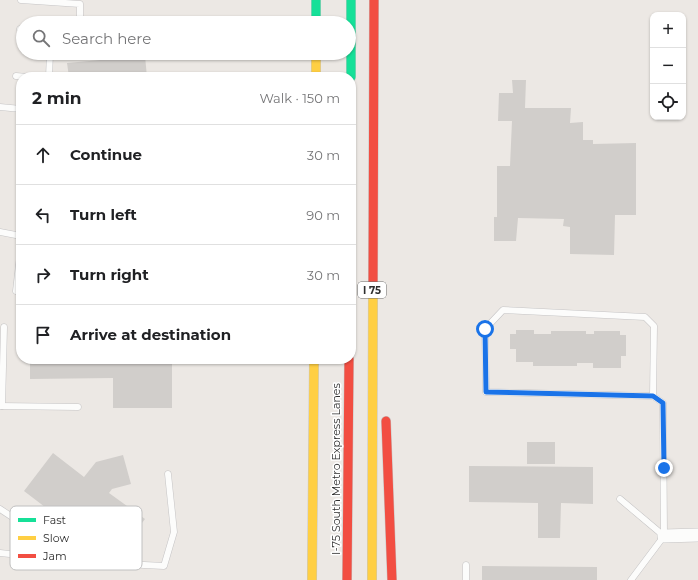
<!DOCTYPE html>
<html lang="en">
<head>
<meta charset="utf-8">
<style>
  :root { --surface:#fff; --page:#f2f2f2; --text:#202124; --muted:#757577; --line:#e0e0e0 }
  body { margin:0; font-family:Montserrat,sans-serif; background:var(--page); color:var(--text) }
  .controls { position:absolute; right:12px; top:12px; display:grid; overflow:hidden; border-radius:8px; box-shadow:0 1px 3px #0004 }
  .controls button { width:36px; height:36px; display:grid; place-items:center; padding:0; border:0; border-bottom:1px solid var(--line); background:var(--surface); color:var(--text); font:20px sans-serif }
  .stop { position:absolute; width:12px; height:12px; margin:-9px; border:3px solid #1a73e8; border-radius:50%; background:#fff }
  .stop.end { background:#1a73e8; border-color:#fff; box-shadow:0 1px 4px #0008 }
  .list { margin:0; padding:0; list-style:none }
  h2 { display:flex; justify-content:space-between; align-items:center; height:52px; margin:0; padding:0 16px; font-size:17px }
  h2 small { font-size:13px; font-weight:400; color:var(--muted) }
  .list li { display:grid; grid-template-columns:26px 1fr auto; gap:12px; align-items:center; box-sizing:border-box; height:60px; padding:0 16px; border-top:1px solid var(--line) }
  .list b { display:block; font-size:15px; white-space:nowrap }
  .list em { font-size:13px; font-style:normal; color:var(--muted) }
  .icon { flex:none; width:22px; height:22px; fill:none; stroke:currentColor; stroke-width:2; stroke-linecap:round; stroke-linejoin:round }
  .map { position:relative; flex:none; width:698px; height:580px; overflow:hidden }
  .search { position:absolute; background:var(--surface); box-shadow:0 1px 3px #0004; left:16px; top:16px; width:340px; height:44px; display:flex; align-items:center; gap:10px; box-sizing:border-box; padding:0 14px; border-radius:22px; color:var(--muted); font-size:15px }
  .panel { position:absolute; background:var(--surface); box-shadow:0 1px 3px #0004; left:16px; top:72px; width:340px; height:292px; border-radius:16px }
  .map>svg:first-child { display:block }
  .building { fill:#d1cecb }
  .lines { fill:none; stroke-linecap:round; stroke-linejoin:round }
  .lane-casing { stroke:#c5c4c5; stroke-width:7 }
  .street-casing { stroke:#c5c4c5; stroke-width:14 }
  .fast-casing { stroke:#c6c5c4; stroke-width:10 }
  .slow-casing { stroke:#c6c5c4; stroke-width:10 }
  .jam-casing { stroke:#c6c5c4; stroke-width:10 }
  .lane { stroke:#fcfcfb; stroke-width:6 }
  .street { stroke:#fcfcfb; stroke-width:13 }
  .fast { stroke:#16e098; stroke-width:9 }
  .slow { stroke:#ffcf43; stroke-width:9 }
  .jam { stroke:#f24e42; stroke-width:9 }
  .route { stroke:#1a73e8; stroke-width:5 }
  .labels { text-anchor:middle; dominant-baseline:central; stroke-width:3; stroke-linejoin:round; paint-order:stroke }
  .shield { fill:#fff; stroke:#6d6d6d; stroke-width:1 }
  .shield-label { font-size:10px; font-weight:bold; fill:#2e2e2e }
  .street-label { font-size:11px; fill:#2e2e2e; stroke:#fff }
  .key { fill:#fff; stroke:#c0c0c0; stroke-width:1 }
  .key-label { font-size:11px; fill:#2e2e2e }
</style>
</head>
<body>
<div class="map">
<svg width="698" height="580" viewBox="0 0 698 580">
  <rect width="100%" height="100%" fill="#ece8e4"/>
  <g class="building">
    <path d="M145,56L147,77H69L67,63Z"/>
    <path d="M512,80H526L525,108H571L570,123L583,122V140H593V144L636,143V215H615L614,255L570,254V227L563,226L564,219L518,218L516,241H494V217H497V166H510L512,121H498L499,93H513Z"/>
    <path d="M516,330H534V334H551V331H586V334H594V331H620V335H626V356H621V368H593V363H577V366H533V362H516V349H510V334H516Z"/>
    <path d="M30,359H172V408H113V378L30,379Z"/>
    <rect x="527" y="442" width="28" height="22"/>
    <path d="M53,453L84,477L96,462L123,455L131,484L112,489L109,493L145,519L115,558L81,532L69,547H66L50,535L62,520L24,491Z"/>
    <path d="M469,466L593,467V504L561,503L560,538H538V503L469,502Z"/>
    <path d="M482,566L597,567V580H482Z"/>
  </g>
  <g class="lines">
    <g class="lane-casing">
      <g id="lane">
        <path d="M21,0L80,4V23"/>
        <path d="M20,29H23"/>
        <path d="M16,76L27,77"/>
        <path d="M49,77L50,53"/>
        <path d="M0,107L21,109"/>
        <path d="M0,232L21,236"/>
        <path d="M16,291L21,247"/>
        <path d="M0,406L78,407"/>
        <path d="M2,406L4,327"/>
        <path d="M620,499L664,536"/>
        <path d="M0,509L35,532L40,557"/>
        <path d="M0,553L85,562L164,566L174,532L168,474"/>
        <path d="M466,565V580"/>
        <path d="M631,580L664,536L663,403L653,396L486,392L485,329L503,310L645,317L654,326L653,396"/>
      </g>
    </g>
    <g class="street-casing">
      <path id="street" d="M664,536L698,535"/>
    </g>
    <g class="fast-casing">
      <g id="fast">
        <path d="M316,0V23"/>
        <path d="M351,0V77"/>
      </g>
    </g>
    <g class="slow-casing">
      <g id="slow">
        <path d="M316,53V77"/>
        <path d="M312,580L314,359"/>
        <path d="M372,580L373,287"/>
      </g>
    </g>
    <g class="jam-casing">
      <g id="jam">
        <path d="M373,287L374,0"/>
        <path d="M386,421L392,580"/>
        <path d="M347,580L349,359"/>
      </g>
    </g>
    <use href="#lane" class="lane"/>
    <use href="#street" class="street"/>
    <use href="#fast" class="fast"/>
    <use href="#slow" class="slow"/>
    <use href="#jam" class="jam"/>
  </g>
  <g class="lines">
    <path class="route" d="M485,329L486,392L653,396L663,403L664,468"/>
  </g>
  <g class="labels">
    <rect class="shield" x="358" y="282" width="28" height="16" rx="3"/>
    <g class="shield-label">
      <text x="372" y="290">I 75</text>
    </g>
    <g class="street-label">
      <text transform="translate(336 469) rotate(-90)">I-75 South Metro Express Lanes</text>
    </g>
  </g>
  <rect x="10" y="506" width="132" height="64" rx="6" class="key"/>
  <rect x="18" y="518" width="18" height="4" fill="#16e098"/>
  <rect x="18" y="536" width="18" height="4" fill="#ffcf43"/>
  <rect x="18" y="554" width="18" height="4" fill="#f24e42"/>
  <g class="key-label">
    <text x="43" y="524">Fast</text>
    <text x="43" y="542">Slow</text>
    <text x="43" y="560">Jam</text>
  </g>
</svg>
<div class="controls">
<button>+</button>
<button>−</button>
<button><svg class="icon" aria-label="locate" viewBox="0 0 24 24"><circle cx="12" cy="12" r="6"/><path d="M12 2v4M12 18v4M2 12h4M18 12h4"/></svg></button>
</div>
<div class="stop" style="left:485px;top:329px"></div>
<div class="stop end" style="left:664px;top:468px"></div>
<div class="search"><svg class="icon" aria-label="search" viewBox="0 0 24 24"><circle cx="10" cy="10" r="6"/><path d="M15 15l6 6"/></svg>Search here</div>
<section class="panel">
<h2>2 min<small>Walk · 150 m</small></h2>
<ul class="list">
<li><svg class="icon" aria-label="ahead" viewBox="0 0 24 24"><path d="M12 20V5M6 11l6-6 6 6"/></svg><div><b>Continue</b></div><em>30 m</em></li>
<li><svg class="icon" aria-label="left" viewBox="0 0 24 24"><path d="M17 20v-9H6M10 6l-5 5 5 5"/></svg><div><b>Turn left</b></div><em>90 m</em></li>
<li><svg class="icon" aria-label="right" viewBox="0 0 24 24"><path d="M7 20v-9h11M14 6l5 5-5 5"/></svg><div><b>Turn right</b></div><em>30 m</em></li>
<li><svg class="icon" aria-label="arrive" viewBox="0 0 24 24"><path d="M6 21V4h12l-3 4 3 4H6"/></svg><div><b>Arrive at destination</b></div></li>
</ul>
</section>
</div>
</body>
</html>
